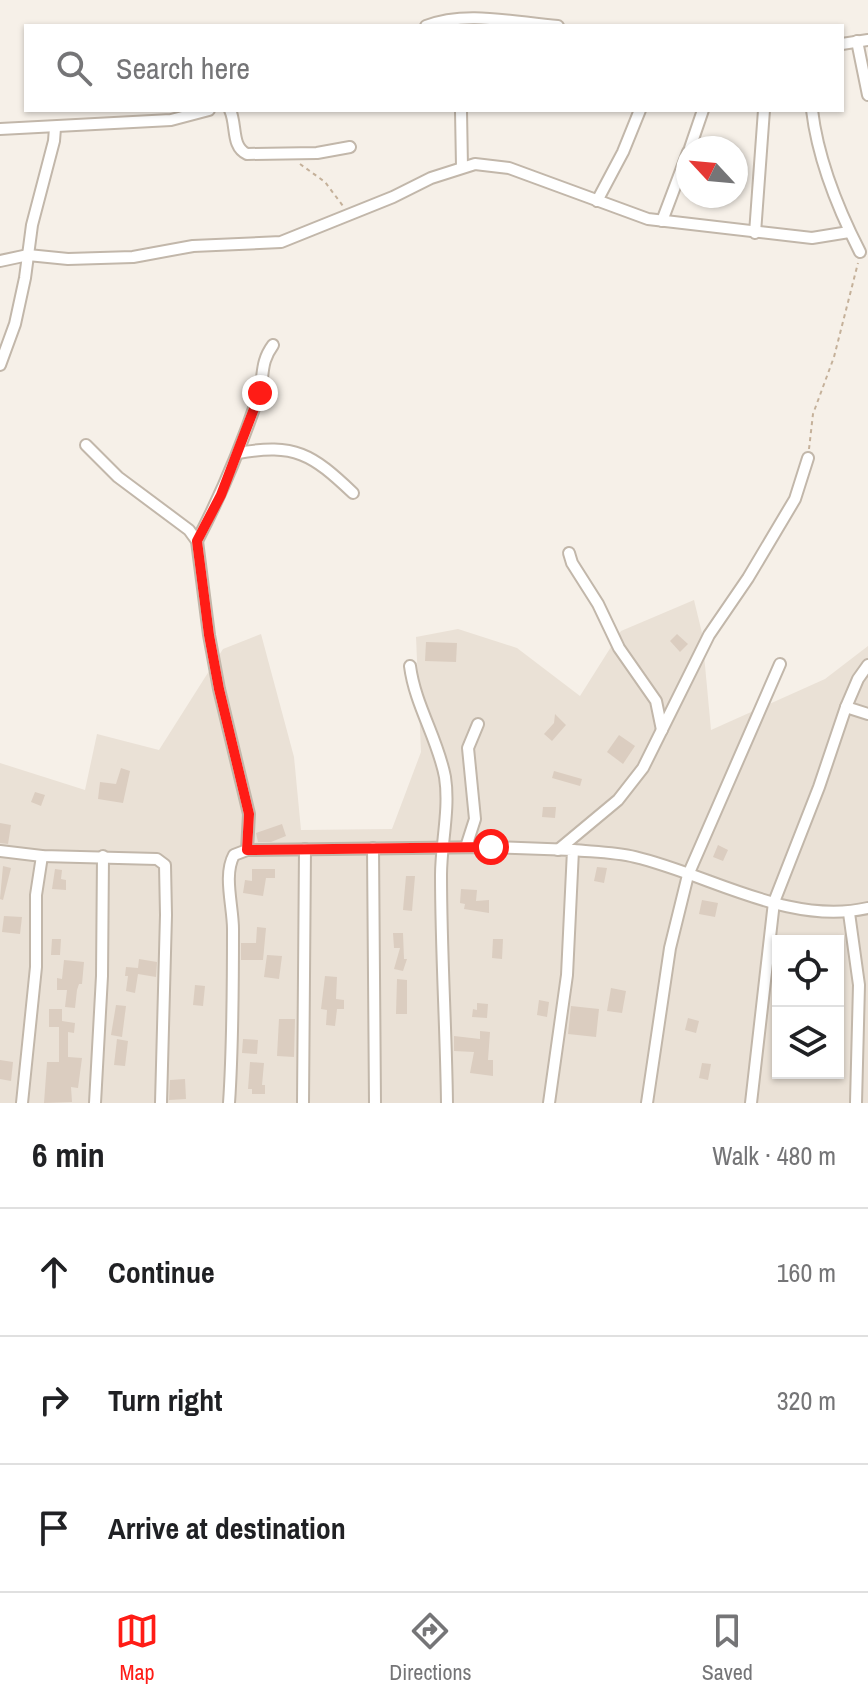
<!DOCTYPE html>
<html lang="en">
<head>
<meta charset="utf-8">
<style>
  :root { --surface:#fff; --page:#f6f6f6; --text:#202124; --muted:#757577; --line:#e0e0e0; --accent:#ff1c16 }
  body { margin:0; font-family:"Archivo Narrow",sans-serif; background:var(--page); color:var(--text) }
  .controls { position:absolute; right:24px; bottom:24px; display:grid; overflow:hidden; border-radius:0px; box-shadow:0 2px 6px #0004 }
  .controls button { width:72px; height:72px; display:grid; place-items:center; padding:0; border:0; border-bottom:2px solid var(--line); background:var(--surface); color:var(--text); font:40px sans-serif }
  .compass { position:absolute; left:676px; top:136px; width:72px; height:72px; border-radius:50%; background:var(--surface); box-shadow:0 2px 6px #0004; rotate:296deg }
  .stop { position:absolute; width:24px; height:24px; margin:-18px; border:6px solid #ff1c16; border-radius:50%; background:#fff }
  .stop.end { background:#ff1c16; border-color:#fff; box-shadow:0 2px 8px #0008 }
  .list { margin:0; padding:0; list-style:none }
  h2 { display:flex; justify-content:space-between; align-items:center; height:104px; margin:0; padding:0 32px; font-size:34px }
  h2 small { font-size:26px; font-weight:400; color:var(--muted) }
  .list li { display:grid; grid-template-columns:52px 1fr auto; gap:24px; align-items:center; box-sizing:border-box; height:128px; padding:0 32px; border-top:2px solid var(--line) }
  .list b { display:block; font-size:30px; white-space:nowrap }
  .list em { font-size:26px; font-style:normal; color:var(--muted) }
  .icon { flex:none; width:44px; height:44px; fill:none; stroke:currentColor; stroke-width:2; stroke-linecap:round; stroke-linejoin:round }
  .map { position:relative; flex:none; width:868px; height:1103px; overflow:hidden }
  .search { position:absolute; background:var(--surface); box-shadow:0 2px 6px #0004; left:24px; right:24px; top:24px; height:88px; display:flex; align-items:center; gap:20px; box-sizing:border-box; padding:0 28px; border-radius:0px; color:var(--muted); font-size:30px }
  .sheet { height:488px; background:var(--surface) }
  nav { display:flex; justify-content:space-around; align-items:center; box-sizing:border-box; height:112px; border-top:2px solid var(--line); background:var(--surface); font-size:22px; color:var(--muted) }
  nav a { display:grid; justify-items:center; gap:4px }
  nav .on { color:var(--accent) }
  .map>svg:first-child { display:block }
  .residential { fill:#eae1d6; fill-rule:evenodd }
  .building { fill:#dbcdc0 }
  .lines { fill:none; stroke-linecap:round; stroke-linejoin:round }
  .minor-casing { stroke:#c2b7aa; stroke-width:14 }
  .path { stroke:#c5b19a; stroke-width:2; stroke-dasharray:4 4; stroke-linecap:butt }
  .minor { stroke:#fff; stroke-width:10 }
  .route { stroke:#ff1c16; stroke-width:10 }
</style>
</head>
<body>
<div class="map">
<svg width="868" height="1103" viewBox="0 0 868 1103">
  <rect width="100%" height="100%" fill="#f6f0e8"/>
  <path class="residential" d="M694,600L702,633L711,730L825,679L868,646V1103H0V763L85,790L97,734L159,750L223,649L261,634L294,757L301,830L392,829L421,752L416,637L458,629L517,648L580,696L621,631ZM778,941H838V1073H778Z"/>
  <g class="building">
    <path d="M677,634L688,644L680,652L670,641Z"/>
    <path d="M426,642L457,643L456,662L425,661Z"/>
    <path d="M555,714L566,725L552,741L544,734L554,723Z"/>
    <path d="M619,735L635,746L623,764L607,752Z"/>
    <path d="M121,768L130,771L123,803L98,799L100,782L116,784Z"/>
    <path d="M554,771L582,779L580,786L552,778Z"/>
    <path d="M35,792L45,795L41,806L31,802Z"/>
    <path d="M543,807H556L555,818L542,817Z"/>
    <path d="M0,823L11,825L8,844L0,843Z"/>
    <path d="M282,824L286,836L271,842H258L256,833Z"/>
    <path d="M718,845L728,850L723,861L713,857Z"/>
    <path d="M3,866L11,868L3,900L0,899Z"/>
    <path d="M597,867L607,868L604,883L594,881Z"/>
    <path d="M55,869L62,870L61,879L66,880V890L52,889Z"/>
    <path d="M252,869H275V878H266L263,896L243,893L245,880L252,881Z"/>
    <path d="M406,876H415L412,911L403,910Z"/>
    <path d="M461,889L477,890L476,901L489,900V913L464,909L465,904L460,903Z"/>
    <path d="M702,900L718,903L715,917L699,914Z"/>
    <path d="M4,916L22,917L20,934L2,932Z"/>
    <path d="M257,927L266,928L263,960H241V943H256Z"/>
    <path d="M393,933H403L404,959H407L403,971L394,969L400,948H394Z"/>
    <path d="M52,939H61L60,955H51Z"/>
    <path d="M493,939H503L502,959L492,958Z"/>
    <path d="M267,955L282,956L279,979L264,977Z"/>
    <path d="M139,959L157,962L156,977L138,974L135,993L126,991L128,976H125L126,967L138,968Z"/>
    <path d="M64,960L84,962L82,984H79L77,990L75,1008L65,1007L67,990H57V978L62,979Z"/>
    <path d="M325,976L337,977L336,999L344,1000V1009H337L335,1026L326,1025L327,1010L321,1009Z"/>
    <path d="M397,979L407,980V1014H396Z"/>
    <path d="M195,985L205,986L203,1006L193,1005Z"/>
    <path d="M611,988L626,991L622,1013L607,1011Z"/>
    <path d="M539,1000L549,1002L547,1017L537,1015Z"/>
    <path d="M477,1003L488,1004L487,1018L472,1017L473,1009L477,1010Z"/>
    <path d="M116,1005L126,1006L122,1037L111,1035Z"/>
    <path d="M571,1006L599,1009L596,1037L568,1034Z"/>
    <path d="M49,1009H62V1021L75,1023L74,1033L68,1032V1057L82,1058L78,1088L71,1087L72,1102L44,1103L47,1062H59V1027H49Z"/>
    <path d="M688,1018L699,1021L696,1033L685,1030Z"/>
    <path d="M279,1019H295L294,1057L277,1056Z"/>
    <path d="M480,1031L490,1032L488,1060H493V1076L470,1073L474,1052L454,1051V1036L480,1039Z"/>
    <path d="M117,1039L128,1041L125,1066L114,1065Z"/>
    <path d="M243,1039L258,1040L257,1054L242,1053Z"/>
    <path d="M0,1060L13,1062L11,1081L0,1079Z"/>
    <path d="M250,1062L264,1063L262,1085H265V1094H252V1089H248Z"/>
    <path d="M702,1063L711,1064L708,1080L699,1078Z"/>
    <path d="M185,1079L186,1099L169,1100L170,1080Z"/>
  </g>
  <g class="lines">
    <g class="minor-casing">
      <g id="minor">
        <path d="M426,26C466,10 516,23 558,26"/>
        <path d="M857,41L868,95"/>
        <path d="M842,44L868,40"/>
        <path d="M230,110C237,125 231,147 247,154L317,153L350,147"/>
        <path d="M812,110C818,160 837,207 860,252"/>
        <path d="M461,111L462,167"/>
        <path d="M0,129L171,120L209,110"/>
        <path d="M690,148L703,110"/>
        <path d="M597,201L623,152L640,110"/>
        <path d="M662,221L688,152"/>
        <path d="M755,233L764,110"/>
        <path d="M0,261L28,255L68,259L133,257L193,246L281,242L393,197L431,178L475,164L509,168L648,219L812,238L849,232"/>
        <path d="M0,365L15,324L25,278L32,225L54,141L55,128"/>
        <path d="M86,445L118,477L189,530L197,541L209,635L219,689L249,814L247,850"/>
        <path d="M238,453C295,443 312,454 353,493"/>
        <path d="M197,541C221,495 241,447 258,397C265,377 259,364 273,345"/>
        <path d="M569,553L572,563L598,604L619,648L656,701L662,730"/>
        <path d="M410,666C415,705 438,739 445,777C450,809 441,844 441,875C441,951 446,1027 447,1103"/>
        <path d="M846,707L868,714"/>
        <path d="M466,847L475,819L468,748L478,724"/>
        <path d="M373,848L375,1103"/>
        <path d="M558,850L618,800L643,768L709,635L748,578L795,499L808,458"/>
        <path d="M573,850C594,852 615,852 635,857C711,875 789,926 868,908"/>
        <path d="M0,851L42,856L157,859L165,865L166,915L161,1103"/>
        <path d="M849,913L859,985L856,1103"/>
        <path d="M22,1103L36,967V895L42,856"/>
        <path d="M95,1103L102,976L103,856"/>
        <path d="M229,1103C233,1045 233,987 233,929C233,906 223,875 234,855L247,850L491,847L573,850L567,975L549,1103"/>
        <path d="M303,1103L305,849"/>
        <path d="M647,1103L670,948L688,875L780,664"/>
        <path d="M751,1103L774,902L819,787L846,707L858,679L868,665"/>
      </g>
    </g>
    <g class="path">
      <path d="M300,164L325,182L343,206"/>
      <path d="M809,449L813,414L834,357L858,263"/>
    </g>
    <use href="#minor" class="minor"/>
  </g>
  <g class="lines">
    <path class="route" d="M260,393L221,495L197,541L209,635L219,689L249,814L247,850L491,847"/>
  </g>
</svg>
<div class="controls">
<button><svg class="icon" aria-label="locate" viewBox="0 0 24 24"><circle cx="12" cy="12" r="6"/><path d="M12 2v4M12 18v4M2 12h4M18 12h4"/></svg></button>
<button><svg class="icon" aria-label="layers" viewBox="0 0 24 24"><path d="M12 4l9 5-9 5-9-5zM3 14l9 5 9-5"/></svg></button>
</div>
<svg class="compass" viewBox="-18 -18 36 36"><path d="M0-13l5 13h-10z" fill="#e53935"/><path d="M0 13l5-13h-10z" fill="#757577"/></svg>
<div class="stop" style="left:491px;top:847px"></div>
<div class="stop end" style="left:260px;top:393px"></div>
<div class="search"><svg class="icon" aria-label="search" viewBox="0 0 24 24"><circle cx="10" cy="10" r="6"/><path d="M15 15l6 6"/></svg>Search here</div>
</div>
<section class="sheet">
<h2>6 min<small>Walk · 480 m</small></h2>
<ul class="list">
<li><svg class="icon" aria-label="ahead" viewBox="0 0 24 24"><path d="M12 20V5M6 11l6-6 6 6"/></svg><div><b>Continue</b></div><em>160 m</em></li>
<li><svg class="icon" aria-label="right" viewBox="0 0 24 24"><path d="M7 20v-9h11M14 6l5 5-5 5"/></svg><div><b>Turn right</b></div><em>320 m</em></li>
<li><svg class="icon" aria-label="arrive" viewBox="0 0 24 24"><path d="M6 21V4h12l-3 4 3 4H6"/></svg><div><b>Arrive at destination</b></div></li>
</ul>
</section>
<nav>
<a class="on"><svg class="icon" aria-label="map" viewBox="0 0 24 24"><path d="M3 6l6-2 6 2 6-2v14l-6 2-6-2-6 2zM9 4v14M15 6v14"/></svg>Map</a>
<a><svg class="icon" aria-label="directions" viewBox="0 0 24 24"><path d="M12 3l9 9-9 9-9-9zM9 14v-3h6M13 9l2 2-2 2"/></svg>Directions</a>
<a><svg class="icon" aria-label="saved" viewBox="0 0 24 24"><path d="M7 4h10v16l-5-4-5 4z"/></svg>Saved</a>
</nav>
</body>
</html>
